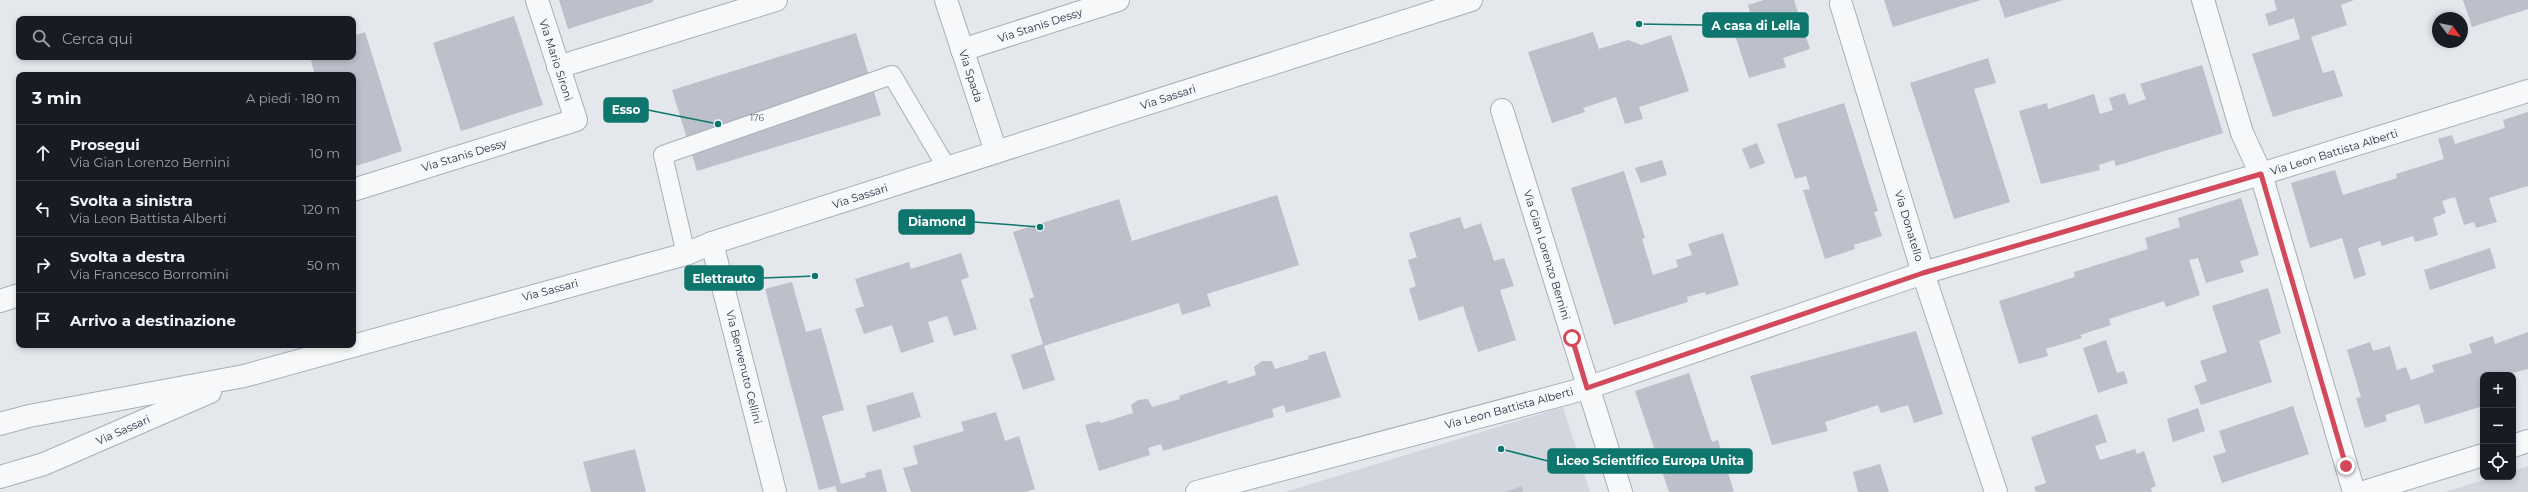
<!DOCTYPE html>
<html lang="it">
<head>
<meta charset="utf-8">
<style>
  :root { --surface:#171b24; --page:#20242c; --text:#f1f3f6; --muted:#9ea1a6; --line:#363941 }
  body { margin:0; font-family:Montserrat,sans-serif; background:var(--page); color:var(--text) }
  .controls { position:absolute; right:12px; bottom:12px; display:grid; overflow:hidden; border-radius:8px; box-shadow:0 2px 6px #0003 }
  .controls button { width:36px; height:36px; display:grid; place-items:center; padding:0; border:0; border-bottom:1px solid var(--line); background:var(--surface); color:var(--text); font:20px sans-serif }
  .compass { position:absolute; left:2432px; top:12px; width:36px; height:36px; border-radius:50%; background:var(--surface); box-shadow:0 2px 6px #0003; rotate:122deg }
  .stop { position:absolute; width:12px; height:12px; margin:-9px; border:3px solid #d1495b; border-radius:50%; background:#fff }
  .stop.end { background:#d1495b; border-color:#fff; box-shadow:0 1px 4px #0008 }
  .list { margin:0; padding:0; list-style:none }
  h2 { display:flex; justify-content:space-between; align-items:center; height:52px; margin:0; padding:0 16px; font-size:17px }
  h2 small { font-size:13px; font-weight:400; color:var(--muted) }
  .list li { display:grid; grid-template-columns:26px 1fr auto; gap:12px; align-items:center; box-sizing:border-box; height:56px; padding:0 16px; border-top:1px solid var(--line) }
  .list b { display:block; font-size:15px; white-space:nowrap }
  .list p { margin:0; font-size:13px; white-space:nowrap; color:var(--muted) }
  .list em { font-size:13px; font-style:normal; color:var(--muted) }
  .icon { flex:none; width:22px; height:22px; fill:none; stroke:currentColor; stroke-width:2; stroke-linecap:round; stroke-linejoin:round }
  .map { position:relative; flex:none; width:2528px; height:492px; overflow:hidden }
  .search { position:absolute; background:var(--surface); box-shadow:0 2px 6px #0003; left:16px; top:16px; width:340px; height:44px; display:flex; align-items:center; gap:10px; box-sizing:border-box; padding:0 14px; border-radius:8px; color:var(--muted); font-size:15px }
  .panel { position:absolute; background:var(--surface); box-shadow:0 2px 6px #0003; left:16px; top:72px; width:340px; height:276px; border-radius:8px }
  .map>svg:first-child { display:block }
  .built { fill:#d2d6de }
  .building { fill:#bbc0ca }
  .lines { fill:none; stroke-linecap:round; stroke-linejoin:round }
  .service-casing { stroke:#a9aeb7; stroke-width:20 }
  .minor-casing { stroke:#a9aeb7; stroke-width:24 }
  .tertiary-casing { stroke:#a9aeb7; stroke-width:24 }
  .service { stroke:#f7f8fa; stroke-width:18 }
  .minor { stroke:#f7f8fa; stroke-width:22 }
  .tertiary { stroke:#f7f8fa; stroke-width:22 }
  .route { stroke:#d1495b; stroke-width:5 }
  .labels { text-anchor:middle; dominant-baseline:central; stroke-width:3; stroke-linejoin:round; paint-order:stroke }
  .number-label { font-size:9px; fill:#4f5766 }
  .street-label { font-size:11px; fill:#2b3445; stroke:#f4f6f9 }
  .leader { fill:none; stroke:#0f766e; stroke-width:1.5 }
  .callout-dot { fill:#0f766e; stroke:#f4f6f9; stroke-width:1.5 }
  .callout { fill:#0f766e; stroke:#0f766e; stroke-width:1.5 }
  .callout-label { font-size:12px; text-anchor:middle; font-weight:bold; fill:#fff }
</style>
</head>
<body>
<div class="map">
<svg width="2528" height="492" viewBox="0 0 2528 492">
  <rect width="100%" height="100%" fill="#e4e7ec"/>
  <g class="built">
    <path d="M1563,407L1590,492H1285Z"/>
    <path d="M2528,466V492H2445L2493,477H2513V471Z"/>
  </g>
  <g class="building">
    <path d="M559,0H653V2L568,29Z"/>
    <path d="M1764,0H1794L1810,49L1783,58L1786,67L1749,78L1732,26L1752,20L1748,5Z"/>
    <path d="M1884,0H1981L1893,27Z"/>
    <path d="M1999,0H2063L2005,18Z"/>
    <path d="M2274,0H2354L2341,5L2347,25L2311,37L2323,73L2334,70L2343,96L2273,117L2252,54L2300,39L2294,18L2269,26L2265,14L2277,10Z"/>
    <path d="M2463,0H2528V9L2472,27Z"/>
    <path d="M514,16L543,105L461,131L433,43Z"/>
    <path d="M365,32L402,151L353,167V75H315L310,57H353V36Z"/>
    <path d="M1593,32L1599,49L1628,40L1641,45L1671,35L1689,91L1639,107L1643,119L1625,124L1616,97L1583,108L1585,112L1552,123L1528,52Z"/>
    <path d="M856,33L881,115L697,171L672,90Z"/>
    <path d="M1988,58L1996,83L1974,89L2010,202L1954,219L1910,83Z"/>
    <path d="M2202,65L2223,133L2116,166L2114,160L2099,165L2100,170L2041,184L2019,111L2047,103L2048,109L2094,94L2100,114L2113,110L2109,98L2125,93L2129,105L2146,99L2140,84Z"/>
    <path d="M1844,103L1878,211L1874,212L1882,236L1854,245L1855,249L1825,259L1803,190L1810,189L1806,176L1795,179L1777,124Z"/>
    <path d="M2528,112V186L2489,198L2497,222L2476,228L2474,222L2464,225L2455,197L2442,201L2446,213L2433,218L2438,235L2415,242L2413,236L2382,246L2380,241L2358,248L2366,275L2354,279L2342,238L2310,248L2291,183L2335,170L2343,195L2397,178L2396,174L2444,159L2438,139L2452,135L2455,144L2505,128L2503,120Z"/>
    <path d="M1757,143L1765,163L1750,169L1742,149Z"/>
    <path d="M1662,160L1667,175L1641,183L1635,168Z"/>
    <path d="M1624,171L1645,238L1642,239L1653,275L1678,267L1676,260L1692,255L1688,244L1723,233L1739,285L1706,295L1705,292L1687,297L1688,302L1614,325L1571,188Z"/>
    <path d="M1277,195L1299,265L1207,294L1211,306L1182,315L1179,303L1044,346L1055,380L1023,390L1011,355L1043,344L1029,299L1034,297L1013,232L1119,199L1132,241Z"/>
    <path d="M2241,198L2259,255L2240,261L2244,272L2206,283L2198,258L2189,260L2200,295L2166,307L2164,301L2109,319L2111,325L2080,335L2082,338L2046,349L2048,356L2019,364L1999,301L2075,277L2074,272L2148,249L2145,238L2180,227L2178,218Z"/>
    <path d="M1460,217L1464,229L1481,223L1494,261L1504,258L1514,286L1500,290L1516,340L1478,352L1463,306L1419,321L1409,289L1416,286L1408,260L1417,257L1409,233Z"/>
    <path d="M2490,248L2496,268L2430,290L2424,270Z"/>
    <path d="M961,253L969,277L961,280L977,329L954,336L947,316L928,322L934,342L901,353L892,325L864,334L855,309L864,306L855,279L909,262L911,269Z"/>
    <path d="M792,282L806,332L821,328L844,410L822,416L841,484L866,477L865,473L881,469L887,492H837L835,486L819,490L765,289Z"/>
    <path d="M2268,288L2281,333L2259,341L2272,382L2201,405L2194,386L2207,381L2200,361L2227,352L2212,306Z"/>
    <path d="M1916,331L1943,414L1914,423L1908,405L1881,413L1878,405L1825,422L1828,431L1772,445L1750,376Z"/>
    <path d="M2528,332V369L2505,375H2483V406L2425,424L2419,404L2385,415L2387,421L2365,428L2356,398L2361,397L2347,350L2370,342L2373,351L2390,346L2397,370L2406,367L2411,380L2434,372L2432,365L2472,353L2469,344L2493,336L2495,344Z"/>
    <path d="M2106,340L2117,373L2124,371L2128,383L2098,393L2083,348Z"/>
    <path d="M1325,351L1341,397L1286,413L1284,405L1272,409L1274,417L1163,451L1161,444L1148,448L1150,455L1099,471L1085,425L1099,421L1101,423L1133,413L1131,405L1138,400L1148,399L1152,407L1180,399L1179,396L1227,380L1228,384L1256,375L1254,367L1262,361H1272L1275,369L1309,359L1308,356Z"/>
    <path d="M1689,373L1712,442L1718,440L1734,492H1669L1635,391Z"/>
    <path d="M913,392L921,417L873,432L866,406Z"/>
    <path d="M2293,406L2309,454L2222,483L2213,456L2226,452L2219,431Z"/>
    <path d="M2198,408L2205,431L2173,442L2167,419Z"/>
    <path d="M996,412L1005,441L1019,436L1035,489L1025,492H911L903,468L918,464L913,446L964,431L961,422Z"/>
    <path d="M2097,414L2107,442L2095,446L2100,460L2135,449L2137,454L2144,451L2156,486L2151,488L2152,492H2036L2034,487L2046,483L2031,437Z"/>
    <path d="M635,449L646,492H591L583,462Z"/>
    <path d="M1880,464L1889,492H1858L1853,472Z"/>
    <path d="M1522,486L1523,492H1505Z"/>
  </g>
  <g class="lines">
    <g class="service-casing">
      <path id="service" d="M686,254L663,155L892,75L947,168"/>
    </g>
    <g class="minor-casing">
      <g id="minor">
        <path d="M946,0L996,152"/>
        <path d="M2203,0L2242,133L2261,174L2354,492"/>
        <path d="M1841,4L1923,273L1996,492"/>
        <path d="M962,50L1118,0"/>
        <path d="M558,67L776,0"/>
        <path d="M1502,110L1621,492"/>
        <path d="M353,190L576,120L537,0"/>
        <path d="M712,243L775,492"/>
        <path d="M0,301L19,295"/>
        <path d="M2513,446L2528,441"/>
        <path d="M1197,492L1587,388L1923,273L2261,174L2528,91"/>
        <path d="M2364,492L2483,455"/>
      </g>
    </g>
    <g class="tertiary-casing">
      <g id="tertiary">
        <path d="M0,424L29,416L244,376L686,254L712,243L1471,0"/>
        <path d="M0,477L44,464L210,392"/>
      </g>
    </g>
    <use href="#service" class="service"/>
    <use href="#minor" class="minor"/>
    <use href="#tertiary" class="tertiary"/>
  </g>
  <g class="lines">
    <path class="route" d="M1572,338L1587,388L1923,273L2261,174L2346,466"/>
  </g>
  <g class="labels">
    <g class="number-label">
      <text x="757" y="117">176</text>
    </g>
    <g class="street-label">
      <text transform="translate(1040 25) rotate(-18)">Via Stanis Dessy</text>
      <text transform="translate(556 60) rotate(72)">Via Mario Sironi</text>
      <text transform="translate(971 76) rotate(72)">Via Spada</text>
      <text transform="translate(1168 97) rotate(-18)">Via Sassari</text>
      <text transform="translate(2334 152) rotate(-17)">Via Leon Battista Alberti</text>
      <text transform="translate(464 155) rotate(-17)">Via Stanis Dessy</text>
      <text transform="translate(860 196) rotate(-18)">Via Sassari</text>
      <text transform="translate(1909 226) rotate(73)">Via Donatello</text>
      <text transform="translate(1547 255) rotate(73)">Via Gian Lorenzo Bernini</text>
      <text transform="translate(550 290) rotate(-15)">Via Sassari</text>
      <text transform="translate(744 367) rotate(76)">Via Benvenuto Cellini</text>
      <text transform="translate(1509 408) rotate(-15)">Via Leon Battista Alberti</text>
      <text transform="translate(123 430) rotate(-24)">Via Sassari</text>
    </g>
  </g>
  <path class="leader" d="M1639 24L1703 25M718 124L648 110M1040 227L974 222M815 276L763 278M1501 449L1548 461"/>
  <g class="callout-dot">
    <circle cx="1639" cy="24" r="4"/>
    <circle cx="718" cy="124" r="4"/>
    <circle cx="1040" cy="227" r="4"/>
    <circle cx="815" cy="276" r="4"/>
    <circle cx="1501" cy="449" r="4"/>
  </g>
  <g class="callout">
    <rect x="1703" y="13" width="105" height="24" rx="4"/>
    <rect x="604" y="98" width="44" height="24" rx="4"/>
    <rect x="899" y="210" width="75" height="24" rx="4"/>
    <rect x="685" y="266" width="78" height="24" rx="4"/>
    <rect x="1548" y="449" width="204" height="24" rx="4"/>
  </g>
  <g class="callout-label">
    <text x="1756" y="30">A casa di Lella</text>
    <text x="626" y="114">Esso</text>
    <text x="937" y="226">Diamond</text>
    <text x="724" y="283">Elettrauto</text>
    <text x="1650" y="465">Liceo Scientifico Europa Unita</text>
  </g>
</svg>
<div class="controls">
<button>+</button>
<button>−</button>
<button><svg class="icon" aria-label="locate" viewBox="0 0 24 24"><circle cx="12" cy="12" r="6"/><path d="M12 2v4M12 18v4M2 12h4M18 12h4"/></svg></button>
</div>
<svg class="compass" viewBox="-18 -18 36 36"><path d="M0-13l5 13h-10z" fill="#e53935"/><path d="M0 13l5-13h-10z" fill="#9ea1a6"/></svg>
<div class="stop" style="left:1572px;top:338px"></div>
<div class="stop end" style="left:2346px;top:466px"></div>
<div class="search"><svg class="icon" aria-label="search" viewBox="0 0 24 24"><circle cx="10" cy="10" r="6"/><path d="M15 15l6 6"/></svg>Cerca qui</div>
<section class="panel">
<h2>3 min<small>A piedi · 180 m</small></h2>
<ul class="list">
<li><svg class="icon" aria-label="ahead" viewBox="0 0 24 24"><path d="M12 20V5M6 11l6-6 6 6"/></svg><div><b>Prosegui</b><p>Via Gian Lorenzo Bernini</p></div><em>10 m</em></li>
<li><svg class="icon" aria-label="left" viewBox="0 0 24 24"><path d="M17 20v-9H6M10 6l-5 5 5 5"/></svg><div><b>Svolta a sinistra</b><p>Via Leon Battista Alberti</p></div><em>120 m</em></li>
<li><svg class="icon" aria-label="right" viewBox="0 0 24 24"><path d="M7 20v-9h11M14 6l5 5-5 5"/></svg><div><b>Svolta a destra</b><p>Via Francesco Borromini</p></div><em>50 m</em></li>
<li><svg class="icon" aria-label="arrive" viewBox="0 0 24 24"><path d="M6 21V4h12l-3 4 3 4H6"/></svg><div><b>Arrivo a destinazione</b></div></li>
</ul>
</section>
</div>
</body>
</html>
